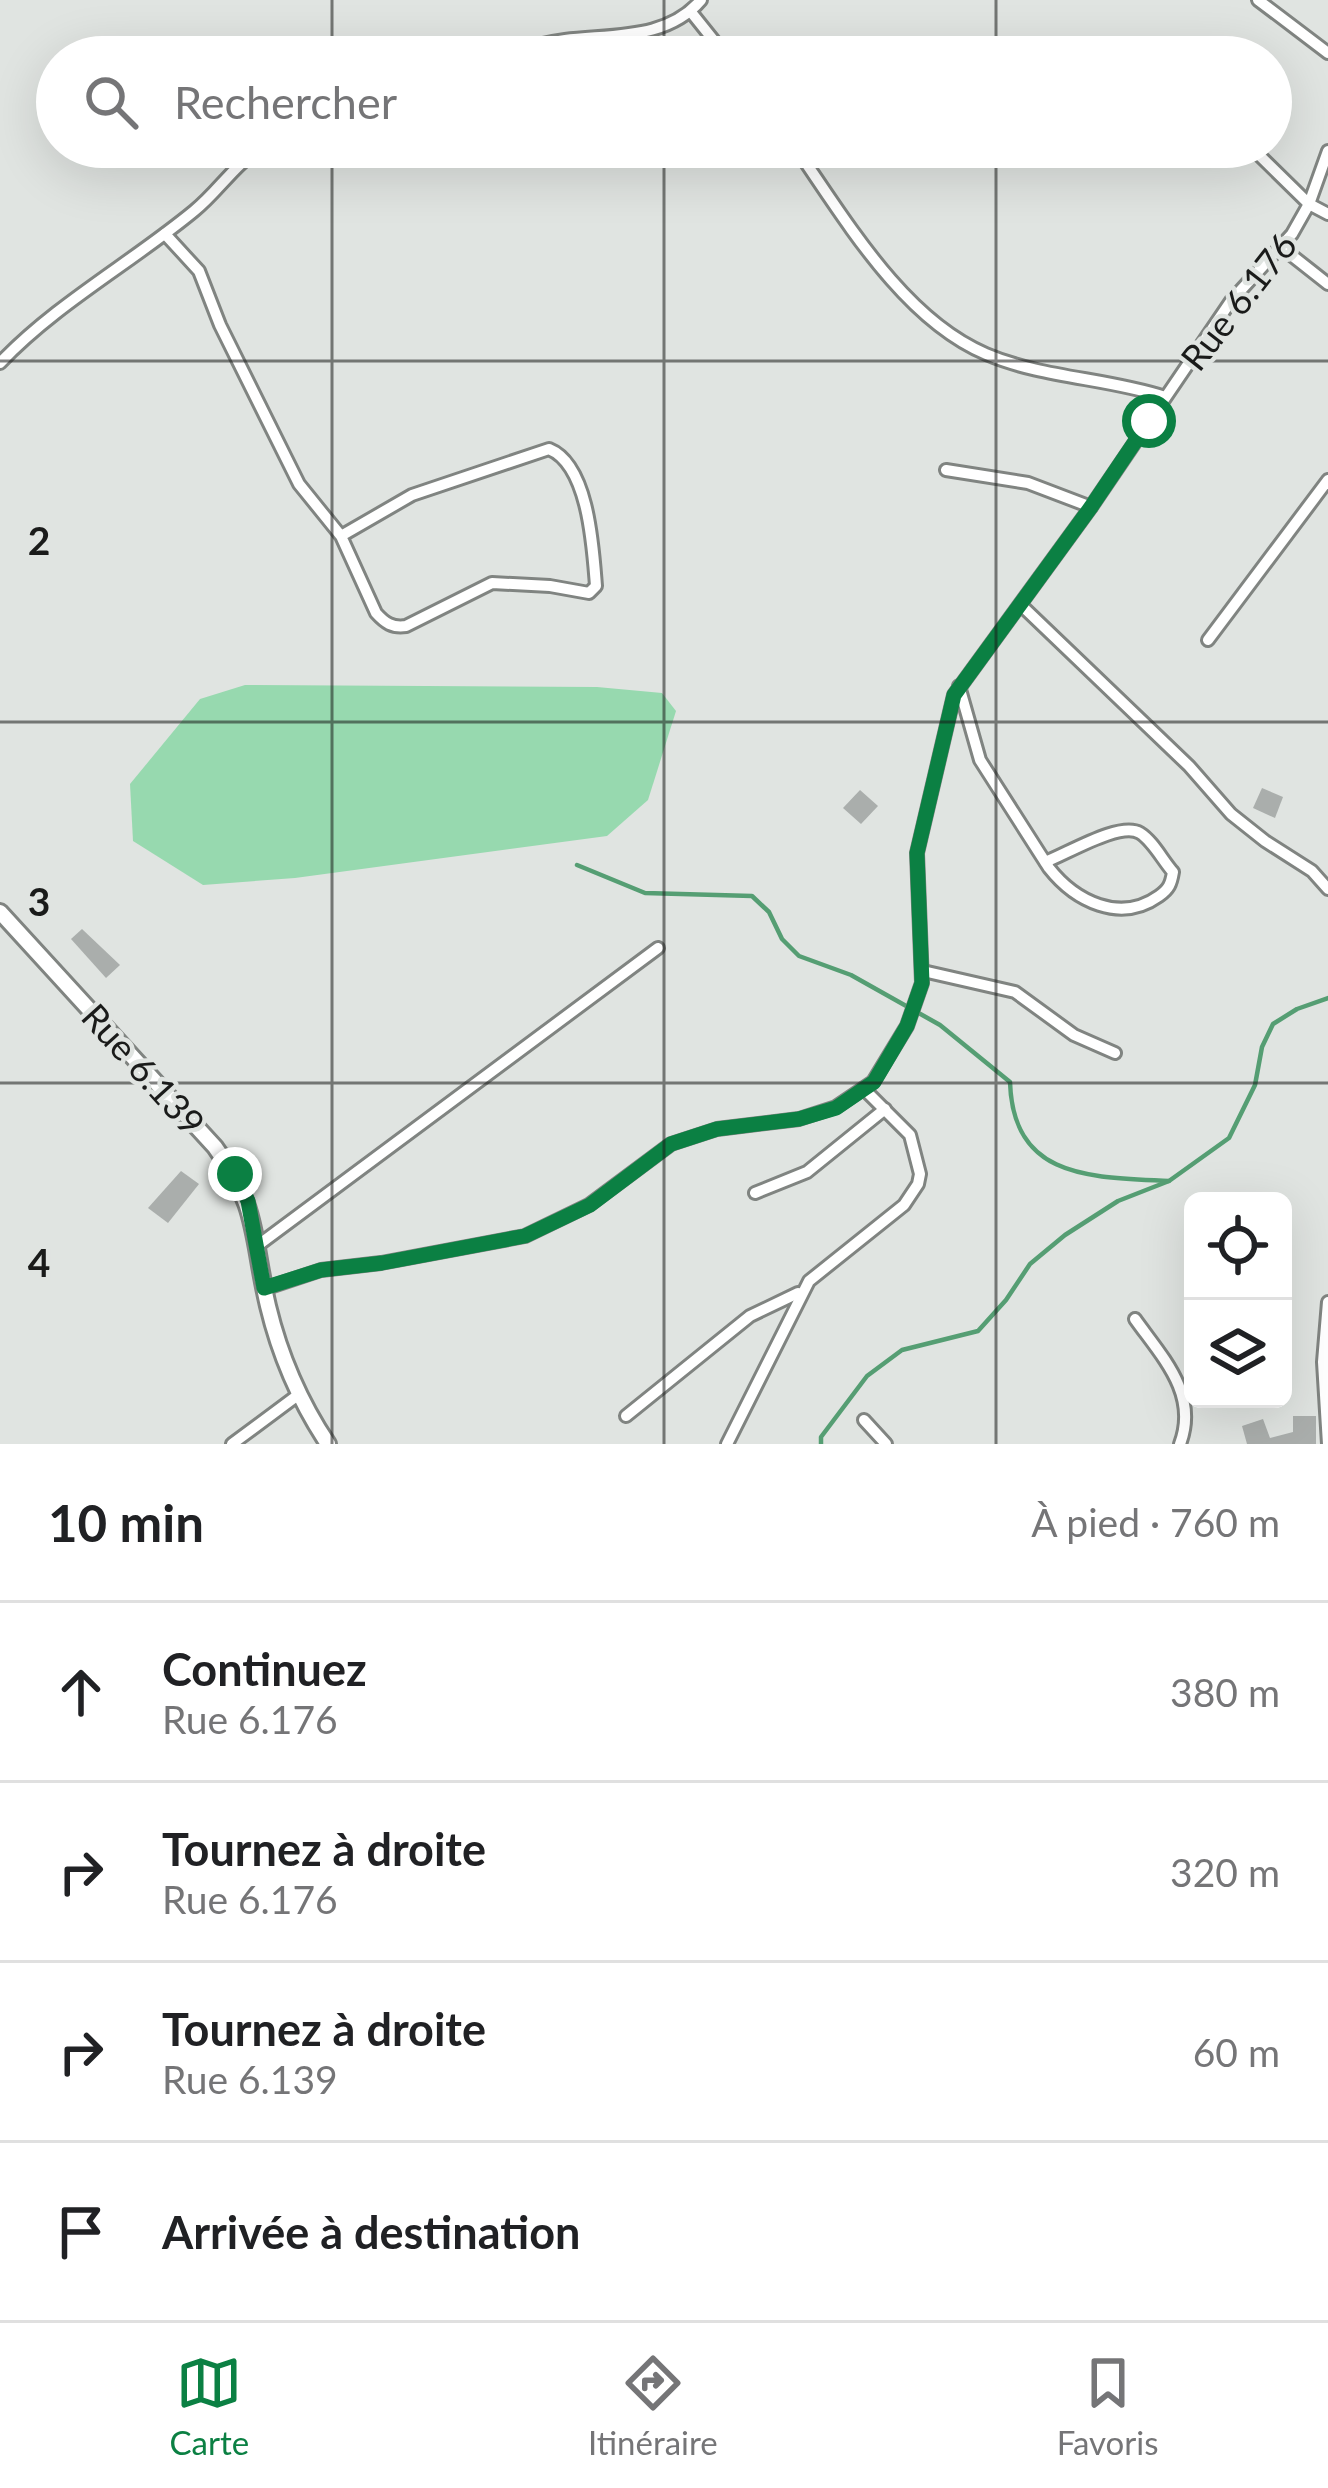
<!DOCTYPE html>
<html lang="fr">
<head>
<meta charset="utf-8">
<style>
  :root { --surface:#fff; --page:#f6f6f6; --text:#202124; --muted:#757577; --line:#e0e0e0; --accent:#0b8043 }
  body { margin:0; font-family:Lato,sans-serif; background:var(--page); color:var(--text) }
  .controls { position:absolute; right:36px; bottom:36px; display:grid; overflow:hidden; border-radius:18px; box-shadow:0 12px 48px #0002 }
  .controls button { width:108px; height:108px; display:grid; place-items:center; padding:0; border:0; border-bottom:3px solid var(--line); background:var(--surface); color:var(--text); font:60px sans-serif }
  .stop { position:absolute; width:36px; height:36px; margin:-27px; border:9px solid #0b8043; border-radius:50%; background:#fff }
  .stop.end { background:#0b8043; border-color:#fff; box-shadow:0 3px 12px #0008 }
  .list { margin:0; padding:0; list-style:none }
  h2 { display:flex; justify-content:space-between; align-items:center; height:156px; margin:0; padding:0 48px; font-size:51px }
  h2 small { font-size:39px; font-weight:400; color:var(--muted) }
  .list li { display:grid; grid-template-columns:78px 1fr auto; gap:36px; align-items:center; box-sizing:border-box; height:180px; padding:0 48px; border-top:3px solid var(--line) }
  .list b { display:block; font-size:45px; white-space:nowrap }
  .list p { margin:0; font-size:39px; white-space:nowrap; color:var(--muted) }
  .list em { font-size:39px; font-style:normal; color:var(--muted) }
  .icon { flex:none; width:66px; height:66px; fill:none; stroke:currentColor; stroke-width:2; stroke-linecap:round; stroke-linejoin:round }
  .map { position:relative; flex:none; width:1328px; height:1444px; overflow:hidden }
  .search { position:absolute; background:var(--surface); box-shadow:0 12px 48px #0002; left:36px; right:36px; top:36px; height:132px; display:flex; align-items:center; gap:30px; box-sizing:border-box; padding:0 42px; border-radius:66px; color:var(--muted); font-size:45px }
  .sheet { height:876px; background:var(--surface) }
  nav { display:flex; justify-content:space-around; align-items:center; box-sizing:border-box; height:168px; border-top:3px solid var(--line); background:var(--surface); font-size:33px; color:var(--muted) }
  nav a { display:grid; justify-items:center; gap:6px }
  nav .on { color:var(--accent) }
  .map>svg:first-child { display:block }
  .green { fill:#97d9af }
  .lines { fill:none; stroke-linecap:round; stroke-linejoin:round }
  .stream { stroke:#559e73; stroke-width:4.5 }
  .building { fill:#aaaeac }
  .minor-casing { stroke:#808481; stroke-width:16 }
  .tertiary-casing { stroke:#808481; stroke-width:20 }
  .minor { stroke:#fff; stroke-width:10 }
  .tertiary { stroke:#fff; stroke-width:14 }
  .route { stroke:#0b8043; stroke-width:15 }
  .grid { fill:none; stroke:#1a1b1a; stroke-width:3; stroke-opacity:0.55 }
  .labels { text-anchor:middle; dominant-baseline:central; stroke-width:9; stroke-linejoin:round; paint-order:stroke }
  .street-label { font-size:36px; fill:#1a1b1a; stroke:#e0e4e1 }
  .grid-label { font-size:39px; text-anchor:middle; font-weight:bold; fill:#1a1b1a; stroke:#e0e4e1; stroke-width:9; stroke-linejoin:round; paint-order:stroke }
</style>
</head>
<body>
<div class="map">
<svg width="1328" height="1444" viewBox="0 0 1328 1444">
  <rect width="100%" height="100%" fill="#e0e4e1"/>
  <path class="green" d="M245,685L597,687L662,693L676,711L648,800L607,836L295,878L203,885L133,841L130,784L200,699Z"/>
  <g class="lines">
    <g class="stream">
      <path d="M577,865L645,893L752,896L769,912L782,939L799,956L851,975L940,1025L1010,1082C1013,1180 1092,1177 1169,1181"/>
      <path d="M821,1444V1437L867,1376L902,1350L978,1331L1006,1300L1030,1264L1065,1235L1118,1201L1169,1181L1229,1138L1255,1085L1262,1047L1273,1024L1297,1009L1328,998"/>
    </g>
  </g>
  <g class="building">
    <path d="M1262,788L1283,797L1275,818L1253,808Z"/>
    <path d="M860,790L878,806L861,824L843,808Z"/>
    <path d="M82,929L120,965L106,978L71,939Z"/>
    <path d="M181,1171L199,1184L168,1223L148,1208Z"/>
    <path d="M1293,1416H1316V1444H1247L1242,1426L1263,1419L1270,1438L1293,1432Z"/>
  </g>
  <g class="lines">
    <g class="minor-casing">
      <g id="minor">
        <path d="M1258,0L1328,53"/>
        <path d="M691,12L727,57"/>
        <path d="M500,57C521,49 542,43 565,40C612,34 667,40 701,0"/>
        <path d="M795,147C845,219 903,319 986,354C1042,378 1107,378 1165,397"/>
        <path d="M1251,147L1309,204L1328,214"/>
        <path d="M165,234L199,271L220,325L299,484L341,536L376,613C385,623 392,628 406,626L492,583L550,586L589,593L596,586C593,549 589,465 549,449L412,495L341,536"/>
        <path d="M1281,247L1328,284"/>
        <path d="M0,363C56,304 131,263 194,211C219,191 234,164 263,147"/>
        <path d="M946,470L1028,483L1091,507"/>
        <path d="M1021,605L1189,766L1231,814L1265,841L1312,871L1328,889"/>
        <path d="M1208,640L1328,480"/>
        <path d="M959,686L980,760L1049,868C1075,901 1120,924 1159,896C1169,889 1171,884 1173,872C1163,861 1153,841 1140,833C1120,821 1067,854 1045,862"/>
        <path d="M923,971L1015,992L1074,1035L1115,1053"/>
        <path d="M755,1193L807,1172L885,1109"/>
        <path d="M257,1246L658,948"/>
        <path d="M264,1289L321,1270L381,1263L525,1236L589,1205L671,1144L717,1129L799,1119L836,1107L873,1082L907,1026L922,983L917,853L954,695L1091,507L1231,301L1292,234L1309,204L1328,151"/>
        <path d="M1135,1319C1162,1357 1199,1394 1180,1444"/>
        <path d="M626,1416L750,1316L798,1293"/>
        <path d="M864,1420L886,1444"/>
        <path d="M232,1444L298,1395"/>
        <path d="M727,1444L809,1281L904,1205L918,1184L920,1174L910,1135L865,1090"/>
        <path d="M1328,1444L1323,1362L1328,1302"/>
      </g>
    </g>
    <g class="tertiary-casing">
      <path id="tertiary" d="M0,912L215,1147C259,1207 252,1238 268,1306C280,1356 300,1402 328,1444"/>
    </g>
    <use href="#minor" class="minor"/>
    <use href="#tertiary" class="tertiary"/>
  </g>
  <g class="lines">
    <path class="route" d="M235,1174L248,1201L264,1288L321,1270L382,1263L525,1236L590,1205L671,1144L717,1129L799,1119L836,1108L874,1082L907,1026L922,983L917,853L954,695L1091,507L1149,421"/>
  </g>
  <path class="grid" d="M332,0V57M664,0V57M996,0V57M332,147V1444M664,147V1444M996,147V1444M0,361H1328M0,722H1328M0,1083H1328"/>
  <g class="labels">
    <g class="street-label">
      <text transform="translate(1238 301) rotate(-52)">Rue 6.176</text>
      <text transform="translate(144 1069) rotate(48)">Rue 6.139</text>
    </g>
  </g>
  <g class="grid-label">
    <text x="39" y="555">2</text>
    <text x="39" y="916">3</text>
    <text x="39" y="1277">4</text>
  </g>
</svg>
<div class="controls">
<button><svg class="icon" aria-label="locate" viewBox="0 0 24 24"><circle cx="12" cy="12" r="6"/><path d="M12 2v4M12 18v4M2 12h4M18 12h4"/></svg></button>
<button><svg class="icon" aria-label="layers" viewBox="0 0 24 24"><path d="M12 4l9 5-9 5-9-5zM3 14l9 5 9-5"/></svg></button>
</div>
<div class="stop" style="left:1149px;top:421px"></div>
<div class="stop end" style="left:235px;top:1174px"></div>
<div class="search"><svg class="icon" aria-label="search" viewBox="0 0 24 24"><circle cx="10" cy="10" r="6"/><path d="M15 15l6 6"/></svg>Rechercher</div>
</div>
<section class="sheet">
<h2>10 min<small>À pied · 760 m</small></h2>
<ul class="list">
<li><svg class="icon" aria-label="ahead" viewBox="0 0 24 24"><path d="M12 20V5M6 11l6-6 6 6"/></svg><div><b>Continuez</b><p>Rue 6.176</p></div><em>380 m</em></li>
<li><svg class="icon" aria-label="right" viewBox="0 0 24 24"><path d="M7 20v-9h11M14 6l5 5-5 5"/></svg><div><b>Tournez à droite</b><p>Rue 6.176</p></div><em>320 m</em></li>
<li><svg class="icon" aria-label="right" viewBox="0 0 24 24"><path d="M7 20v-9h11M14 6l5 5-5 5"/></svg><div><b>Tournez à droite</b><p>Rue 6.139</p></div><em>60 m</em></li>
<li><svg class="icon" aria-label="arrive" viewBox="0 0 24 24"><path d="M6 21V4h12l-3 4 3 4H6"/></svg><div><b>Arrivée à destination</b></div></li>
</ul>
</section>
<nav>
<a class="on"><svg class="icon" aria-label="map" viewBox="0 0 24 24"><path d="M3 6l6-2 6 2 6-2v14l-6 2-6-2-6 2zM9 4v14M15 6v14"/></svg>Carte</a>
<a><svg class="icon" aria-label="directions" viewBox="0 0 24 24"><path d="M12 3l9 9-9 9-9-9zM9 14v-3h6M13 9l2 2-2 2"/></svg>Itinéraire</a>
<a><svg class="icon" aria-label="saved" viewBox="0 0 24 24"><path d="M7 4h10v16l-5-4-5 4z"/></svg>Favoris</a>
</nav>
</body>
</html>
